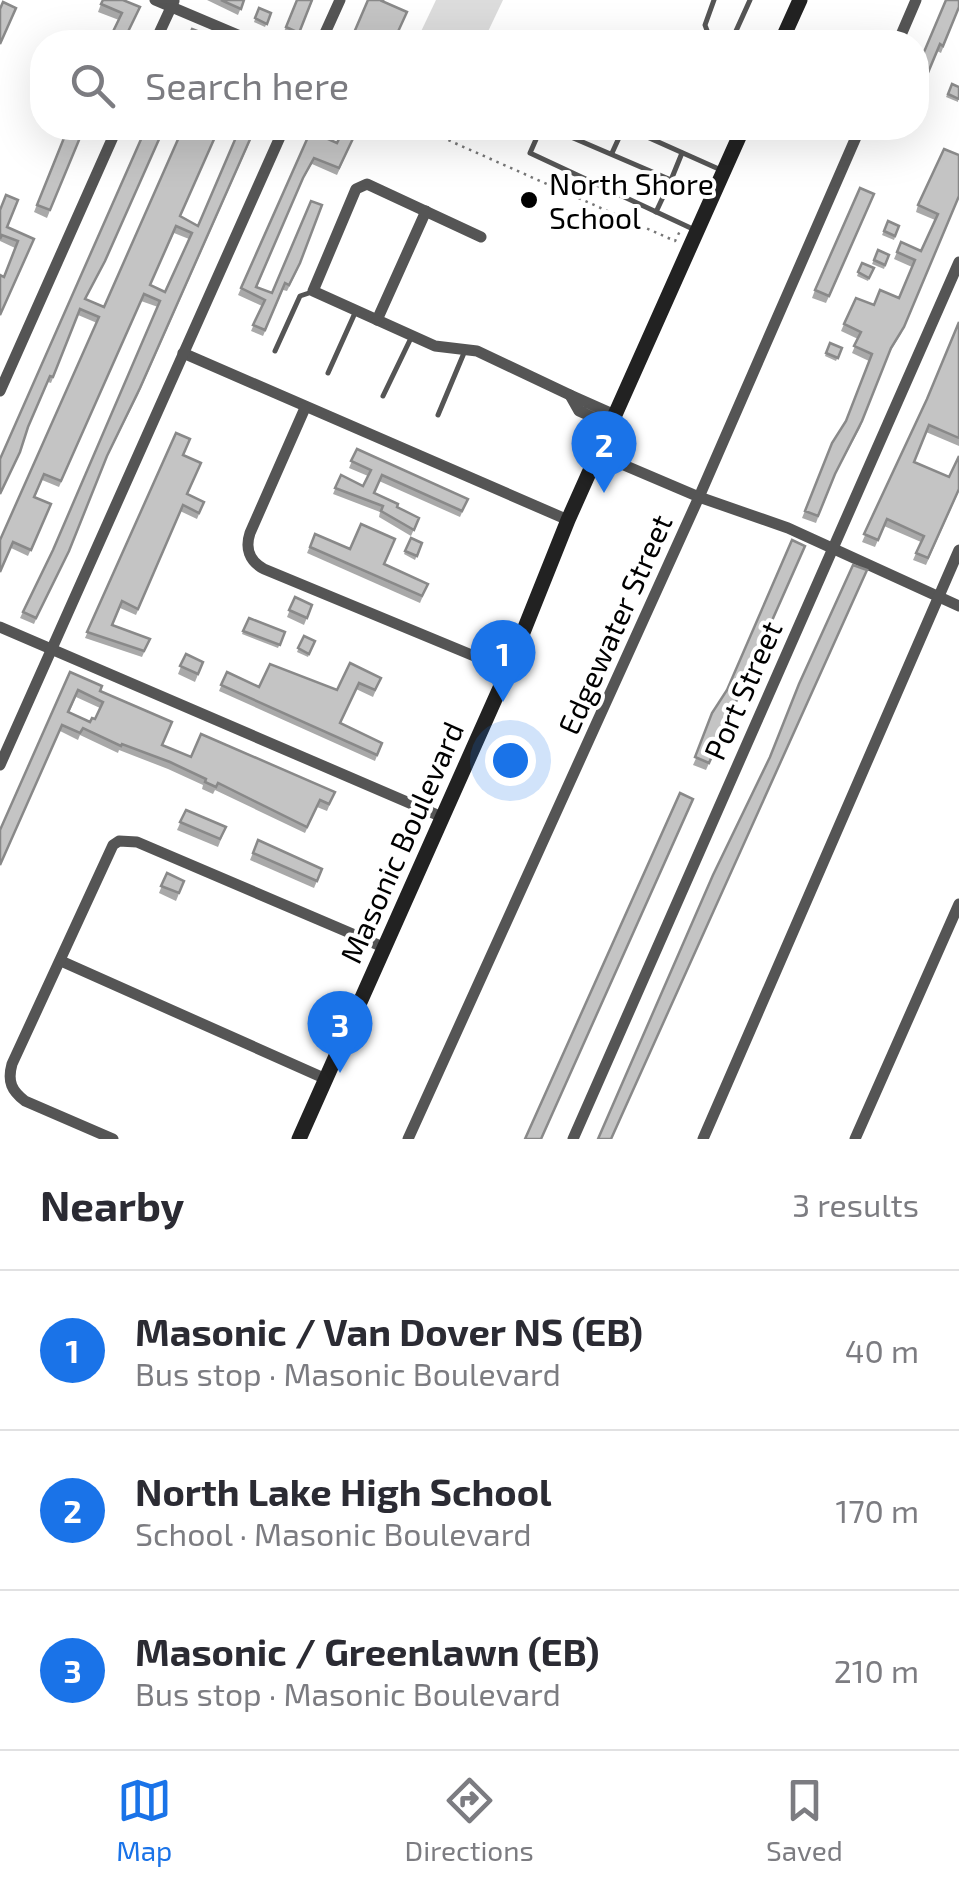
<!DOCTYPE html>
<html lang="en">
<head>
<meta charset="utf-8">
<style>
  :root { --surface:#fff; --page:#f2f2f3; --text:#2b2b33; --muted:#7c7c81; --line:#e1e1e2; --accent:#1a73e8 }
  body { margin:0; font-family:"Exo 2",sans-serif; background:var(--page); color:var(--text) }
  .you { position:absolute; left:510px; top:760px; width:35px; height:35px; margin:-25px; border:8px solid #fff; border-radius:50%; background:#1a73e8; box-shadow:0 0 0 15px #1a73e833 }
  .badge { display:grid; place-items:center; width:65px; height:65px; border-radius:50%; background:var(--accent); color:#fff; font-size:32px; font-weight:700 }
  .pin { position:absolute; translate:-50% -82px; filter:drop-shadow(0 2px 5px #0008) }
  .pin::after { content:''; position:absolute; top:52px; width:35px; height:30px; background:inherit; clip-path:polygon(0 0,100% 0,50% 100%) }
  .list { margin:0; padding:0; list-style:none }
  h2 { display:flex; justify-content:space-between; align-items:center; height:130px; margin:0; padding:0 40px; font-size:42px }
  h2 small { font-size:32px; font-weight:400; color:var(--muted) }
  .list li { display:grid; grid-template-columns:65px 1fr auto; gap:30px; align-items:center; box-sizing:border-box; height:160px; padding:0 40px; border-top:2px solid var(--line) }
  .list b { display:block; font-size:38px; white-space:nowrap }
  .list p { margin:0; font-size:32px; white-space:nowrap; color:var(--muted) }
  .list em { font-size:32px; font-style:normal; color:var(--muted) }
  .icon { flex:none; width:55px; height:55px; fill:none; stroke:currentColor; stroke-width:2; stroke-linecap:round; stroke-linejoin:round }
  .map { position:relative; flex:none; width:959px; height:1139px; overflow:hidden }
  .search { position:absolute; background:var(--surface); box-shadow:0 10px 40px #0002; left:30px; right:30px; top:30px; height:110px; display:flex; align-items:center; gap:25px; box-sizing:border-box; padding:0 35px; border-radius:40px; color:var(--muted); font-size:38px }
  .sheet { height:610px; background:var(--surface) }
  nav { display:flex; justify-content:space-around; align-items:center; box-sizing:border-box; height:140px; border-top:2px solid var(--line); background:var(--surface); font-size:28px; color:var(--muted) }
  nav a { display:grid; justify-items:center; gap:5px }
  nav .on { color:var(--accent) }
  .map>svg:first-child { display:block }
  .green { fill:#dcdcdc }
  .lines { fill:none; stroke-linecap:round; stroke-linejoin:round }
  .path { stroke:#777; stroke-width:2.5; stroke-dasharray:2.5 5; stroke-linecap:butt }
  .lane { stroke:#555; stroke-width:5 }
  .street { stroke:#555; stroke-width:11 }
  .secondary { stroke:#222; stroke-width:15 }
  .wall { fill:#a9a9a9; fill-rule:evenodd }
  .building { fill:#c4c4c4; stroke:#898989; stroke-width:2.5; fill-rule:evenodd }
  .poi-dot { fill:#000; stroke:#fff; stroke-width:4 }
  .labels { text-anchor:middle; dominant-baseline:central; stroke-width:8; stroke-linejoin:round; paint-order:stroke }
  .poi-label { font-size:30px; fill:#000; stroke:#fff; text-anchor:start }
  .street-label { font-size:30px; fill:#000; stroke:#fff }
</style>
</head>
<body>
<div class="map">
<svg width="959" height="1139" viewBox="0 0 959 1139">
  <rect width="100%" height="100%" fill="#fff"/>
  <path class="green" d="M436,0H503L483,42H416Z"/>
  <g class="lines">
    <path class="path" d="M421,128L675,241L680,231"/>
    <g class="lane">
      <path d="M714,0L705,25L709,36L721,42"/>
      <path d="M731,42L750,0"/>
      <path d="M541,128L530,153L695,230"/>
      <path d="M550,128L671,180L656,212"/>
      <path d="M612,153L623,129L627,128L721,170"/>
      <path d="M671,180L682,153"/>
      <path d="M275,351L300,296L312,292"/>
      <path d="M328,373L355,313"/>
      <path d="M383,396L411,338"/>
      <path d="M438,415L464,353"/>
    </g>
    <g class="street">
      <path d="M155,0L254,42"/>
      <path d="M155,42L174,1"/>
      <path d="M321,42L340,0"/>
      <path d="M898,42L916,0"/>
      <path d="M481,237L367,184L356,189L313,291L435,346L477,351L570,395"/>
      <path d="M377,320L426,211"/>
      <path d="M183,353L568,520"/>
      <path d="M0,391L117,128"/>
      <path d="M305,408L250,533C245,548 249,561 264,569L508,670"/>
      <path d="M610,425L579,411L570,395L615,415"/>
      <path d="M598,454L699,497L788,528L959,606"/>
      <path d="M0,627L442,817"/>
      <path d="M0,765L284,128"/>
      <path d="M61,961L326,1079"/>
      <path d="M113,1139L25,1101C12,1091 7,1082 12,1064L113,845L119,841L137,842L383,947"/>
      <path d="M408,1139L699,497L860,128"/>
      <path d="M573,1139L959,262"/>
      <path d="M703,1139L959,550"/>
      <path d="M855,1139L959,904"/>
    </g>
    <g class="secondary">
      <path d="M781,42L800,0"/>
      <path d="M299,1139L508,670L568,520L743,128"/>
    </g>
  </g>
  <g class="wall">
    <path d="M123,0L124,42L119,20L98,12L101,4Z"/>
    <path d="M207,0H244L238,15Z"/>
    <path d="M297,0H313L296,40L283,34Z"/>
    <path d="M959,7L941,53L937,51L924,82L916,79V62Z"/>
    <path d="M259,8L271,13L265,27L254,22Z"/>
    <path d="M952,84L959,87L958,102L946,97Z"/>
    <path d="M256,128L138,395L104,463L34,624L20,618L53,550L158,307L141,301L59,487L42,480L35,497L51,504L28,556L11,548L97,323L78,315L51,383L48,382L27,430L0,459L102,268L85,300L104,307L180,216L198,226ZM174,233L189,239L165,292L150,285Z"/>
    <path d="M312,128L322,137L337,143L358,128L337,175L312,164L300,184L257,287L272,293L298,269L287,291L283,290L263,336L251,331L262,306L238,295Z"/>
    <path d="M888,128H904L900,137L887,131Z"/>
    <path d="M63,139L75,148L47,218L34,212Z"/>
    <path d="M959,197L901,334L888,355L860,428L832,480L816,523L802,518L832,443L846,421L869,361L852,353L858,339L841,331L844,324L874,305L899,298L912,267L894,259L897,252L921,251L935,220L916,212L918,205Z"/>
    <path d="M871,202L826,303L812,298L815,290Z"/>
    <path d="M0,210L7,227L34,239L0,316L4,277L15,248L0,241Z"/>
    <path d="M888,221L899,226L894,240L882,235Z"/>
    <path d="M878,250L889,255L884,269L872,264Z"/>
    <path d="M862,263L874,268L868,281L857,276Z"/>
    <path d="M959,322V446L926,432L914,462L959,491L926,565L913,560L921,542L884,526L875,547L862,542L927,399Z"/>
    <path d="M830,343L842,348L836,361L825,356Z"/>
    <path d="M176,433L183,455L188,494L204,502L197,519L180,511L136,615L120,608L112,626L150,639L142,657L85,638Z"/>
    <path d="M357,449L468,499L460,517L379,481L374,493L397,507L419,518L411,536L379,517L380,512L333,494L341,475L363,486L368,476L349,468Z"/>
    <path d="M315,534L428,584L420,603L307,553Z"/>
    <path d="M411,538L422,543L415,560L404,554Z"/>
    <path d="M805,546L706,770L693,765L727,690Z"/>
    <path d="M295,597L312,605L304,625L287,617Z"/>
    <path d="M249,618L285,632L278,648L242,634Z"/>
    <path d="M304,636L315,641L308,657L297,652Z"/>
    <path d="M186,654L203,662L195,682L178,674Z"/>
    <path d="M350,663L381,678L373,697L356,689L340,724L382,743L375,761L219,691L227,672L259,687L337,690Z"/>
    <path d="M70,672L100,691L162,745L191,757L335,792L327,811L317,807L305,833L215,790L213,794L202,789L203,785L168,769L119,750L118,753L80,735L78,740L60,731ZM76,697L100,708L95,719L90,722L69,713Z"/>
    <path d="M186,810L226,827L218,847L177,830Z"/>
    <path d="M258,840L322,869L314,888L250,860Z"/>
    <path d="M167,873L184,881L176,901L159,893Z"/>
  </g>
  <g class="building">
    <path d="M103,0H123L140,7L123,42H108L122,13L101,4Z"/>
    <path d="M221,0H244L241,9Z"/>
    <path d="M297,0H312L299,33L286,27Z"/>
    <path d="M368,0H383L382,1L407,12L396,36L401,38L399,42H350Z"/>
    <path d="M946,0H959V7L943,46L940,44L927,75L916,70V62L921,51L924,52Z"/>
    <path d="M3,2L16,8L0,44V9Z"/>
    <path d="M259,8L271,13L267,24L255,18Z"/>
    <path d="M192,29L205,34L202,42H187Z"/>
    <path d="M952,84L959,87V99L948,94Z"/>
    <path d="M68,128H84L50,210L37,205Z"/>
    <path d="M146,128H164L105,261L85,299L104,307L183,128H199L204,130L205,128H219L180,216L198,226L240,128H255L140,388L107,456L69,551L36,618L23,612L53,550L160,301L144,294L61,481L44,474L34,497L51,504L31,550L13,542L0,572V540L99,317L80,309L53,377L50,376L28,427L20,452L0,494V459ZM176,226L192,233L165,292L150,285Z"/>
    <path d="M312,128H325L321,136L337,143L344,128H358L339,168L314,158L303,178L256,287L272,293L311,201L322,205L300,263L289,285L285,283L265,330L253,325L265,300L241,288Z"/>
    <path d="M944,149L959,155V196L904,327L891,348L862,421L835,474L818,516L805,511L832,443L846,421L872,354L854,346L861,332L844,324L856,298L874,305L880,290L899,298L915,260L897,252L901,242L921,251L938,214L918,205Z"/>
    <path d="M860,188L874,194L829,296L815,290Z"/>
    <path d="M6,195L18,200L7,227L34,239L0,315V275L4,277L18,241L2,235L0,239V210Z"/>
    <path d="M888,221L899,226L895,236L884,231Z"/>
    <path d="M878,250L889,255L885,265L874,260Z"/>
    <path d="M862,263L874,268L869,278L858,272Z"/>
    <path d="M959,322V438L929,425L914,462L949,477L959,456V489L928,558L916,553L924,536L887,519L878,540L864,534L927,399Z"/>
    <path d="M830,343L842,348L838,358L826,353Z"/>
    <path d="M176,433L190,439L183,455L201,463L187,494L204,502L199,513L183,505L138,609L122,601L112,625L150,639L144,651L87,632Z"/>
    <path d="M357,449L468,499L462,511L382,475L374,493L398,504L397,507L419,518L414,530L381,511L383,506L335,488L341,475L363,486L371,470L351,461Z"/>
    <path d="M361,524L395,539L384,564L428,584L422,596L310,547L315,534L350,549Z"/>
    <path d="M411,538L422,543L417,556L405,551Z"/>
    <path d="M792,540L805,546L709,763L695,757L712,713L727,690Z"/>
    <path d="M853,565L867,570L611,1139H598L713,875L770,757L799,684Z"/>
    <path d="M295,597L312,605L307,618L289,610Z"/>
    <path d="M249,618L285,632L280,645L243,631Z"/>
    <path d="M304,636L315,641L309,654L298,648Z"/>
    <path d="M186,654L203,662L198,674L180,666Z"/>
    <path d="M350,663L381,678L375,690L359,683L340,723L382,743L377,755L221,685L227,672L259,687L270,664L337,690Z"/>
    <path d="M70,672L102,686L100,691L172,722L162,745L191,757L201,734L335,792L329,804L320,800L307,827L218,783L216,787L205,782L206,779L170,762L122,744L121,746L83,728L80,733L62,725L0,865V830ZM78,690L103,702L95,719L92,718L90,722L68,712Z"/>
    <path d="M680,793L693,799L541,1139H525Z"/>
    <path d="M186,810L226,827L220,839L180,822Z"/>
    <path d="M258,840L322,869L317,881L253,853Z"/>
    <path d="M167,873L184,881L179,893L161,886Z"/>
  </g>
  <circle class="poi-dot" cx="529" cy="200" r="10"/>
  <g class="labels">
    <g class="poi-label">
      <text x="549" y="183">North Shore<tspan x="549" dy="34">School</tspan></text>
    </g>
    <g class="street-label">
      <text transform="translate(614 624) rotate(-66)">Edgewater Street</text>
      <text transform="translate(742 690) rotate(-66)">Port Street</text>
      <text transform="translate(401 842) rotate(-66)">Masonic Boulevard</text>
    </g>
  </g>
</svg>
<div class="you"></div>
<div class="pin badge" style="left:503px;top:702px">1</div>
<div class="pin badge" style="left:604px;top:493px">2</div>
<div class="pin badge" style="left:340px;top:1073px">3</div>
<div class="search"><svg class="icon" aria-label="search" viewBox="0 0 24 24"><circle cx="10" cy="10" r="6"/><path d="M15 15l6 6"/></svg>Search here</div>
</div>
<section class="sheet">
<h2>Nearby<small>3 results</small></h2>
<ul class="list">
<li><span class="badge">1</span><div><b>Masonic / Van Dover NS (EB)</b><p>Bus stop · Masonic Boulevard</p></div><em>40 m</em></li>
<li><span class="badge">2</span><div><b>North Lake High School</b><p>School · Masonic Boulevard</p></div><em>170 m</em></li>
<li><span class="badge">3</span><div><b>Masonic / Greenlawn (EB)</b><p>Bus stop · Masonic Boulevard</p></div><em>210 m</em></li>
</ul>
</section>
<nav>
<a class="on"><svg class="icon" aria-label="map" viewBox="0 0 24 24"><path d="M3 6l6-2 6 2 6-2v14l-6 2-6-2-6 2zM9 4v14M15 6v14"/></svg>Map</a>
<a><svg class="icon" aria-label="directions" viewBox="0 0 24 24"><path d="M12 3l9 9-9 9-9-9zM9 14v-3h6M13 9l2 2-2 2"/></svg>Directions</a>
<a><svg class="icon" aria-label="saved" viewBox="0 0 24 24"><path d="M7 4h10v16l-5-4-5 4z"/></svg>Saved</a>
</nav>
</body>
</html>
